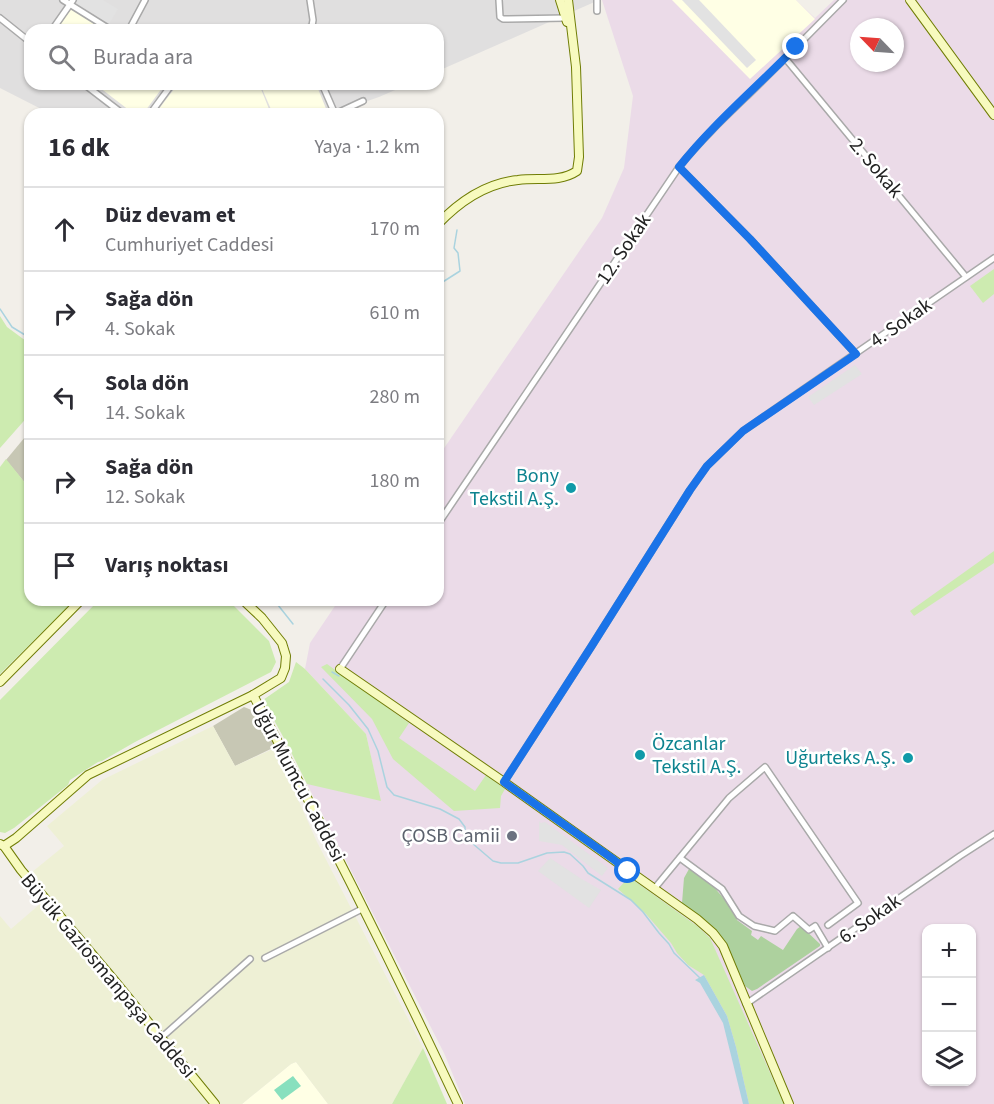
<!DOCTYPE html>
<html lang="tr">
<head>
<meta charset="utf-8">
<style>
  :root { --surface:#fff; --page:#f7f7f7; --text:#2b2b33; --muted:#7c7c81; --line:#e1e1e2 }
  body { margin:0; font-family:"Source Sans 3",sans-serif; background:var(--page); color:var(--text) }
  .controls { position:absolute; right:18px; bottom:18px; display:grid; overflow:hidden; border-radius:12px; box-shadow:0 2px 4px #0004 }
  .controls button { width:54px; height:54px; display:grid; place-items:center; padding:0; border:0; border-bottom:2px solid var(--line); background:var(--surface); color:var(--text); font:30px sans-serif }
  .compass { position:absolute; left:850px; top:18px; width:54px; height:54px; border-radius:50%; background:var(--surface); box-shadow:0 2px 4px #0004; rotate:295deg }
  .stop { position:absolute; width:18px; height:18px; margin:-14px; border:4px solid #1a73e8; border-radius:50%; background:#fff }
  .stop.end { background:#1a73e8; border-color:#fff; box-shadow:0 2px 6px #0008 }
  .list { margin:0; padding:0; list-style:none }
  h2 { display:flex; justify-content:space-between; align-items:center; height:78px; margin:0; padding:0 24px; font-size:26px }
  h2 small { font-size:20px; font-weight:400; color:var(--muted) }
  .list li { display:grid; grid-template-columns:39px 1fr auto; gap:18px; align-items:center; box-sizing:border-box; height:84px; padding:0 24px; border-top:2px solid var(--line) }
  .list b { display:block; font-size:22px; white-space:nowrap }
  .list p { margin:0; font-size:20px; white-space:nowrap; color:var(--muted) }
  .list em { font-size:20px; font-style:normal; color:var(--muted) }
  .icon { flex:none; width:33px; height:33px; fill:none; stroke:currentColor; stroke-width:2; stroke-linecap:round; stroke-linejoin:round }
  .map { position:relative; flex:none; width:994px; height:1104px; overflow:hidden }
  .search { position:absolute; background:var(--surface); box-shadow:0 2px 4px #0004; left:24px; top:24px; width:420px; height:66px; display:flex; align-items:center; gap:15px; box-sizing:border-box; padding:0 21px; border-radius:18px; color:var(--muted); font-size:22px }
  .panel { position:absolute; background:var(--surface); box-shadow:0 2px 4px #0004; left:24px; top:108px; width:420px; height:498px; border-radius:18px }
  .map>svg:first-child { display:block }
  .residential { fill:#e0dfdf }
  .industrial { fill:#ebdbe8; fill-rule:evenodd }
  .education { fill:#ffffe5 }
  .construction { fill:#c7c7b4 }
  .farmland { fill:#eef0d5 }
  .grass { fill:#cdebb0 }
  .forest { fill:#add19e }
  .pitch { fill:#88e0be }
  .parking { fill:#e2e2e2 }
  .water { fill:#aad3df }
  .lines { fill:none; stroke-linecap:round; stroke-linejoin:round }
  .stream { stroke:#aad3df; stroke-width:1.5 }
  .street-casing { stroke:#a9a9a9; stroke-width:8 }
  .secondary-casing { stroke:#707d05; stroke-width:10 }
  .street { stroke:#fff; stroke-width:5 }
  .secondary { stroke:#f7fabf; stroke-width:8 }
  .route { stroke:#1a73e8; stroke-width:8 }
  .culture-dot { fill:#0f9aa8; stroke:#fff; stroke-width:2 }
  .worship-dot { fill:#6b7280; stroke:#fff; stroke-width:2 }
  .labels { text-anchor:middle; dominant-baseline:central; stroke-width:5; stroke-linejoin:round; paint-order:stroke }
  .street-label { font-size:20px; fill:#222; stroke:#fff }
  .culture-label { font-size:20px; fill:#0d838f; stroke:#fff; text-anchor:end }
  .worship-label { font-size:20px; fill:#5b616d; stroke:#fff; text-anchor:end }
</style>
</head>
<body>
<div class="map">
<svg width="994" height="1104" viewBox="0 0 994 1104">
  <rect width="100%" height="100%" fill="#f2efe9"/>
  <path class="residential" d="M0,0H599L438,71V30H30V84H409L379,97L330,114H51L0,88Z"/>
  <path class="industrial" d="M602,0H796L815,18L834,0H994V1104H465L444,1053L306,782L380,800L366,734L305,669L310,643L339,600H438V457L602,218L624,168L633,96ZM859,27H895V63H859ZM926,928H972V1082H926Z"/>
  <g class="education">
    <path d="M672,0H796L815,19L750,79Z"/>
    <path d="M70,8L104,30H55Z"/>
    <path d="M95,84H165L143,114H134Z"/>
    <path d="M178,84H259L271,114H155Z"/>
    <path d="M260,84H316L327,111L319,114H273Z"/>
    <path d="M296,1062L328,1104H242L291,1064Z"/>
  </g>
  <g class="construction">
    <path d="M30,431V489L6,460Z"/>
    <path d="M244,707L254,711L267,727L277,746L235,766L213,726Z"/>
  </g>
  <path class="farmland" d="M213,726L235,766L275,748L317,842L423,1048L392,1104H328L296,1062L291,1064L242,1104H0V916L11,929L40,904L21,881L64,846L47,826L102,780Z"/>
  <g class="grass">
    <path d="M994,269V294L983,303L970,286Z"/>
    <path d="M0,316L7,327L26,341L30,347V414L0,448Z"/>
    <path d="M6,459L30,489V600H75L0,674V467Z"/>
    <path d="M994,551V563L914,616L910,611Z"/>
    <path d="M99,600H228L269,641L276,662L271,672L135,742L102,761L98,762L70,780L68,785L14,828L5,833L0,832V700Z"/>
    <path d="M296,662L305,669L366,734L381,801L307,784L286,742L263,700L289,682Z"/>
    <path d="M327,664L409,723L399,738L475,791L486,775L505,789L501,796L500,808L454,811L393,759L372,719L321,667Z"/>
    <path d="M629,877L697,926L710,938L784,1104H749L736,1047L727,1016L704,975L688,965L677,953L671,943L646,914L618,889Z"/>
    <path d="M423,1048L447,1104H392Z"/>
  </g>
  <path class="forest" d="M691,868L714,887L735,912L737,920L752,931L751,935L758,940L761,936L783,950L797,929L801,926L820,944V946L757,989L752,991L745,986L728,948L716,930L682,903L684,878L689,869Z"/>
  <path class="pitch" d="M293,1076L301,1086L282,1100L274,1090Z"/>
  <g class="parking">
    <path d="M77,0H103L118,9L109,24L76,3Z"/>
    <path d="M682,0H699L756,60L747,68Z"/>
    <path d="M855,365L862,374L814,405L808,397Z"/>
    <path d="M539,821L541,823L545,822L608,868L602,876L562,845L539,841Z"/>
    <path d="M550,858L580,878L601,890L589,908L538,871Z"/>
  </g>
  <path class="water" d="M704,975L727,1016L736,1047L749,1104H743L723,1023L700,983L695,980Z"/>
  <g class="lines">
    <g class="stream">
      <path d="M438,285L460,271L458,253L454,248L457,230"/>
      <path d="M0,309L12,327L30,338"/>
      <path d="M274,600L293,624"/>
      <path d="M332,672L339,676"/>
      <path d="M323,679L349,705L368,729L378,751L387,787L394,795L440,809L459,819L465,827V837L493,861L501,863H518L547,853L564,852L570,854L583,866L588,873L631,900L643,912L659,933L669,944L674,953L700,978"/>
    </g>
    <g class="street-casing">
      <g id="street">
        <path d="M63,0L111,30"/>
        <path d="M499,0L500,17L503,19L566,18"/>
        <path d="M597,0V11"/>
        <path d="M0,18L30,42"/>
        <path d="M52,30L73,0"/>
        <path d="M129,30L145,0"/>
        <path d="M305,30L312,26L313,20L310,0"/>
        <path d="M785,58L966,277"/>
        <path d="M84,84L123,114"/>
        <path d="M322,84L335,114L363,101"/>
        <path d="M150,114L172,84"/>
        <path d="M679,167L750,239L856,354"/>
        <path d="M438,524L679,167C700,141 723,119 747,96C779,65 811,32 843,0"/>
        <path d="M340,669L386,600"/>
        <path d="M504,782L591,647L690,490L707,466L743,431L994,258"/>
        <path d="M680,858L722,889L739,916L754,926L775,931L793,916L809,930L815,926L828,948"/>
        <path d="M654,889L729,798L765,767L858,903L828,925"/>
        <path d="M265,958L364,908"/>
        <path d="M746,1004L960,856L994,834"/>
        <path d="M161,1038L250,959"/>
      </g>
    </g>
    <g class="secondary-casing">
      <g id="secondary">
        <path d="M560,0L567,22"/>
        <path d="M910,0L994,115"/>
        <path d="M438,224C459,202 487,183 518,180C538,177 559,183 577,171L579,157L576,67L568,0"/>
        <path d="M340,669L504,782L697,919L713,933L723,946L789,1104"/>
        <path d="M0,682L81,600"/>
        <path d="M253,695C325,829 393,966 458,1104"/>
        <path d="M0,844L4,846L16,838L88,775L253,695L281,678L285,668L286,656L282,643L262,618L243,600"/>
        <path d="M4,846L21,870L114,980L215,1104"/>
      </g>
    </g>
    <use href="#street" class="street"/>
    <use href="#secondary" class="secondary"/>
  </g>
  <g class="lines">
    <path class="route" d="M628,871L613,859L504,782L591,647L690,490L707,466L743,431L856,354L750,239L679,167C714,123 757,87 796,47"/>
  </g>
  <g class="culture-dot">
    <circle cx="571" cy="488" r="6"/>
    <circle cx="640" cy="755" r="6"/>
    <circle cx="908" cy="758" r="6"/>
  </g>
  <circle class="worship-dot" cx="512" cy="836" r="6"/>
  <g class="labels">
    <g class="street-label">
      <text transform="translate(876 168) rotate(50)">2. Sokak</text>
      <text transform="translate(624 249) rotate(-56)">12. Sokak</text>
      <text transform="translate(901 323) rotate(-35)">4. Sokak</text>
      <text transform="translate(298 782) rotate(62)">Uğur Mumcu Caddesi</text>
      <text transform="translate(870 919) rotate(-35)">6. Sokak</text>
      <text transform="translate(108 976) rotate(50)">Büyük Gaziosmanpaşa Caddesi</text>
    </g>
    <g class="culture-label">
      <text x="559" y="476">Bony<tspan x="559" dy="23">Tekstil A.Ş.</tspan></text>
      <text x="652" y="744" text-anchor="start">Özcanlar<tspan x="652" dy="23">Tekstil A.Ş.</tspan></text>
      <text x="896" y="758">Uğurteks A.Ş.</text>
    </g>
    <g class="worship-label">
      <text x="500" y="836">ÇOSB Camii</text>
    </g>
  </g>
</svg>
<div class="controls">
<button>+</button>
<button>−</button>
<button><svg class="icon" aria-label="layers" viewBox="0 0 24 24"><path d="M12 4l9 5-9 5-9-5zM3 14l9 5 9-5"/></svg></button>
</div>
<svg class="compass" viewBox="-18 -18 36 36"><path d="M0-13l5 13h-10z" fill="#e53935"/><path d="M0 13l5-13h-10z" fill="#7c7c81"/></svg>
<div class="stop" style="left:628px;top:871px"></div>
<div class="stop end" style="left:796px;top:47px"></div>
<div class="search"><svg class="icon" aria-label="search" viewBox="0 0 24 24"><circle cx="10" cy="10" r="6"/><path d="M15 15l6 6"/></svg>Burada ara</div>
<section class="panel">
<h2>16 dk<small>Yaya · 1.2 km</small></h2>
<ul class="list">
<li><svg class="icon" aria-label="ahead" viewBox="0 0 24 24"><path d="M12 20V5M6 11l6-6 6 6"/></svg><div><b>Düz devam et</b><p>Cumhuriyet Caddesi</p></div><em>170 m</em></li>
<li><svg class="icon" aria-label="right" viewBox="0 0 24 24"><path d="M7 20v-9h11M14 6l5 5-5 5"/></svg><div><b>Sağa dön</b><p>4. Sokak</p></div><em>610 m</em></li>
<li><svg class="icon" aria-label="left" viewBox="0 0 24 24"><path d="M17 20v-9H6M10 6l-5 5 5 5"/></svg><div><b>Sola dön</b><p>14. Sokak</p></div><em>280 m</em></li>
<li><svg class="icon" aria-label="right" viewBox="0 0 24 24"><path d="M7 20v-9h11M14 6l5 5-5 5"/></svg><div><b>Sağa dön</b><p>12. Sokak</p></div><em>180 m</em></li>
<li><svg class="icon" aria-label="arrive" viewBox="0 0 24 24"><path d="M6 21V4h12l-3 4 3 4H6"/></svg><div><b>Varış noktası</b></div></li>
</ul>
</section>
</div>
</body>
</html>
